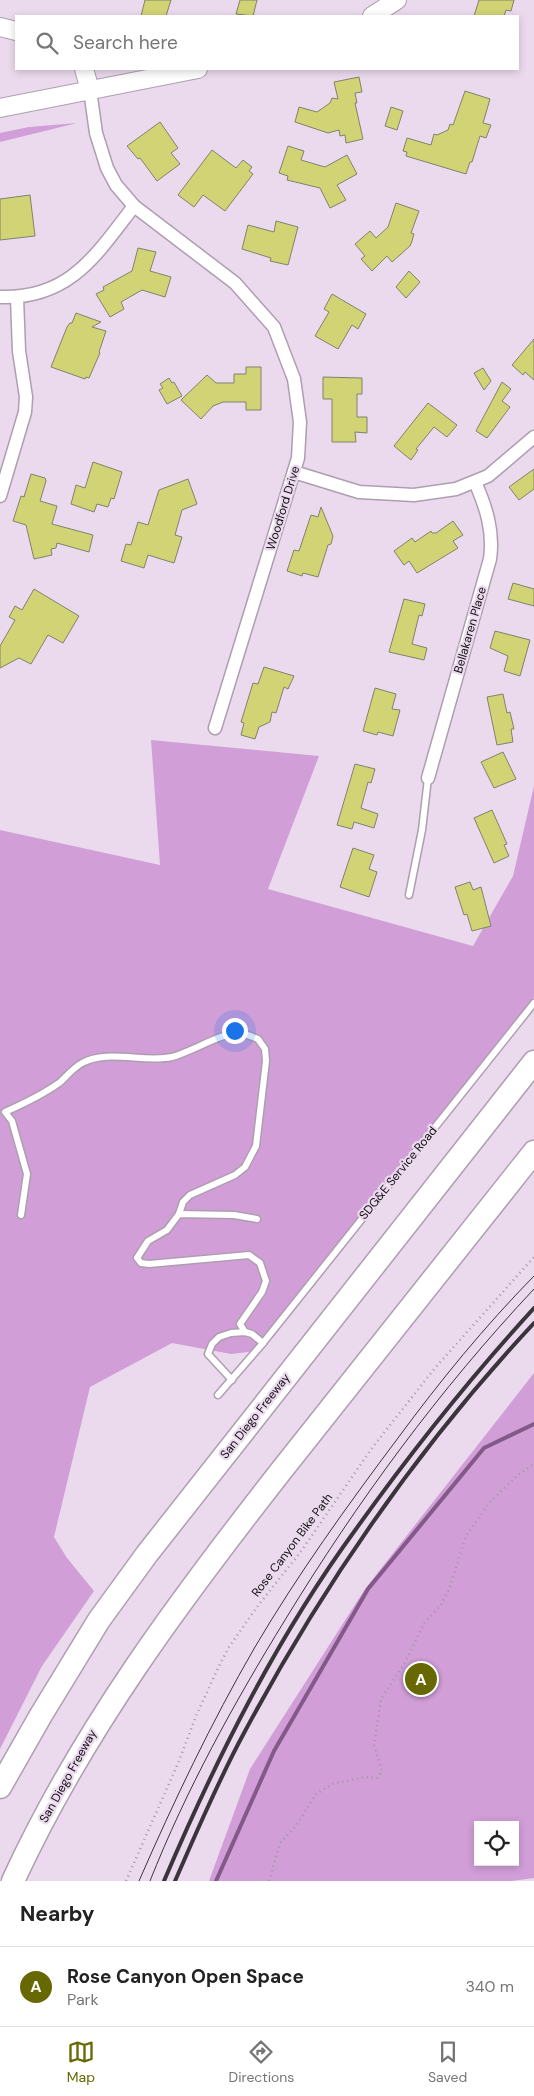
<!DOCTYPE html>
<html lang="en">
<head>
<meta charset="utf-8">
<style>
  :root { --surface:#fff; --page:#f2f2f2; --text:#222; --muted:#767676; --line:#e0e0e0; --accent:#686802 }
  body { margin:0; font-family:"DM Sans",sans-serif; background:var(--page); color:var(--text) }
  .controls { position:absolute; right:15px; bottom:15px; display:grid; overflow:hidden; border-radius:0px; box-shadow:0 2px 8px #0003 }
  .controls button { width:45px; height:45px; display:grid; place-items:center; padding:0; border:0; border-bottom:1px solid var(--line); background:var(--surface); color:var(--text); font:25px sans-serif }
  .you { position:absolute; left:234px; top:1030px; width:18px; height:18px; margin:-12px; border:4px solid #fff; border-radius:50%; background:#1a73e8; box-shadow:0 0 0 8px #1a73e833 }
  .badge { display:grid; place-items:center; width:32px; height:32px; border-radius:50%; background:var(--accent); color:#fff; font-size:16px; font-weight:700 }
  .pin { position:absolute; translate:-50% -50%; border:2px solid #fff; box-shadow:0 1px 5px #0006 }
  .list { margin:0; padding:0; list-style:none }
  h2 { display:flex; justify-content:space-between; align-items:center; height:65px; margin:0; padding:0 20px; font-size:21px }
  h2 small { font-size:16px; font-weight:400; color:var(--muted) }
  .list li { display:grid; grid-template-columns:32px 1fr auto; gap:15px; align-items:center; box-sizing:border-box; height:80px; padding:0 20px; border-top:1px solid var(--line) }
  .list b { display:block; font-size:19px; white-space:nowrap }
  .list p { margin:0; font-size:16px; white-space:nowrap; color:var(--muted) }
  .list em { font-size:16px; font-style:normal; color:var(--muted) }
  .icon { flex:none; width:28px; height:28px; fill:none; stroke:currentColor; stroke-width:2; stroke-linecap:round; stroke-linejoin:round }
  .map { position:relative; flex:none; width:534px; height:1881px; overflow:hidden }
  .search { position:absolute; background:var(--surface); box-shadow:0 2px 8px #0003; left:15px; right:15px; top:15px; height:55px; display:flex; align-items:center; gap:12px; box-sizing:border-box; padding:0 18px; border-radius:0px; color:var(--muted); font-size:19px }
  .sheet { height:145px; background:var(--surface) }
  nav { display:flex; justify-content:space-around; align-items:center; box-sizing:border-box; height:70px; border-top:1px solid var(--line); background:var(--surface); font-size:14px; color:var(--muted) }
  nav a { display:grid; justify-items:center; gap:2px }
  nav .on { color:var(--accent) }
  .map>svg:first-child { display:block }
  .green { fill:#d19ed8; fill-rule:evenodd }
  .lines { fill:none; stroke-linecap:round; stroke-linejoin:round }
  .stream { stroke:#835989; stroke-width:4 }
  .building { fill:#d1d375; stroke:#81826d }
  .lane-casing { stroke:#ae9eb0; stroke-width:9 }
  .street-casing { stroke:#ae9eb0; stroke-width:15 }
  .secondary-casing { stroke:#ae9eb0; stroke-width:20 }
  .highway-casing { stroke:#ae9eb0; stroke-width:25 }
  .path { stroke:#a396a4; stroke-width:2.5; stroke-dasharray:1 4; stroke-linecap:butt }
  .lane { stroke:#fff; stroke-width:6 }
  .street { stroke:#fff; stroke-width:12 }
  .secondary { stroke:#fff; stroke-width:18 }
  .highway { stroke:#fff; stroke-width:22 }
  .tram { stroke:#3b343c; stroke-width:1 }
  .rail { stroke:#3b343c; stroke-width:4 }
  .labels { text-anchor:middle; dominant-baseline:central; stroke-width:4.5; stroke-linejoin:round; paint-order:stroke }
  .street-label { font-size:12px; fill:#120d13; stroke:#ebdaed }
</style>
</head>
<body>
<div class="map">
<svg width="534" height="1881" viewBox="0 0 534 1881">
  <rect width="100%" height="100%" fill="#ebdaed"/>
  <g class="green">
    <path d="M77,123L0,142V133L29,127Z"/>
    <path d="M151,740L319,756L268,889L473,946L513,876L534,786V997L257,1351L231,1354L172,1343L90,1387L54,1537L67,1558L94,1591L42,1666L0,1749V830L160,865Z"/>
    <path d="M534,1373V1878L512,1881H209L250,1769L365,1589ZM478,1825H515V1862H478Z"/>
  </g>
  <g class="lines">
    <path class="stream" d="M216,1881L274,1751L368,1589L484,1448L534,1424"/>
  </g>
  <g class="building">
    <path d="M145,0H171L166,16H141Z"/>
    <path d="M240,0H257L253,16L236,14Z"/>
    <path d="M479,0H514L511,11L506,10L504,16H474Z"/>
    <path d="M359,77L362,92L355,93L357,103H355L363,139L346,143L345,135L340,136L339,130L328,133L295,122L299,107L317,112L330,103L332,98L338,99L334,82Z"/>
    <path d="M465,91L490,99L483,123L491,125L486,138L480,136L472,162H470L466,174L406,156L407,152L403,151L407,138L431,145L434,134L437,135L448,130L450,124L453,125Z"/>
    <path d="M391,107L403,111L397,130L385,126Z"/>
    <path d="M160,122L178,148L171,153L180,164L157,181L140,158L138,159L127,146Z"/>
    <path d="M288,146L304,151L301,160L325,167L347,155L357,174L337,185L346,200L330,208L320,188L287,180L288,176L279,173Z"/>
    <path d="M212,150L236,168L243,160L252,167L249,171L253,174L225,211L203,195L194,207L178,195Z"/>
    <path d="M30,195L35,236L0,240V199Z"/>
    <path d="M396,203L419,211L411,233L414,234L412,241L410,246L392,262L387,256L372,271L361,259L365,256L355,244L370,231L376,238L388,227Z"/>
    <path d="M276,221L298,227L288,265L270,261L271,258L242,249L248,225L274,232Z"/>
    <path d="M138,248L156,252L150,271L171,277L165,297L142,290L121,302L124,309L110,317L96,294L104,290L103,287L132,271Z"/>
    <path d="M409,271L420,282L406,298L396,287Z"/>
    <path d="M332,294L366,314L358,329L352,325L338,349L315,336L329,312L324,309Z"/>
    <path d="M76,313L101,322L92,327L106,331L99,352L100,353L89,378L86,377L85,379L51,367L67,327L70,323H72Z"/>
    <path d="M534,339V380L525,372L523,375L512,365Z"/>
    <path d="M246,367H261V410H246V402H223L213,406L201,419L181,400L207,375L216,383H234V374H246Z"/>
    <path d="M483,368L491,381L484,390L474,373Z"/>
    <path d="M323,377L362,378V394H357V417H367V433L355,432L356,442H332V399H323Z"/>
    <path d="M169,378L172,383L174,382L182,396L167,404L159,390L163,388L160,384Z"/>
    <path d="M502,382L511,389L502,401L510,407L487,438L476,431Z"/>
    <path d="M428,403L457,425L447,437L434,427L416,449L418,450L411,460L394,446Z"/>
    <path d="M93,462L122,472L114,499L111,498L108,507L97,504L94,512L71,504L76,485L85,488Z"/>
    <path d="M534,469V489L519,500L509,487Z"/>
    <path d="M31,474L45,478L46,481L40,501L57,506L52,524L93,535L89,552L57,543L56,548L51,549L52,555L34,559L26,525L13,521L21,496L24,497Z"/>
    <path d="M188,479L197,504L182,510L175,535L182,537L174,563L148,555L144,568L121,561L126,544L131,545L138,522L148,525L159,490Z"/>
    <path d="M321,507L333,536L331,544L328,545L318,577L303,573L302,576L287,571L294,550L299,551L311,515L318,517Z"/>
    <path d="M453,521L463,535L453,541L458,548L417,573L409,561L404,565L394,551L412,538L415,542L431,531L432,533H436Z"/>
    <path d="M513,583L534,589V606L508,599Z"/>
    <path d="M34,589L79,616L63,643L48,635L31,664L19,658L0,668V646L15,620L9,617L15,606L22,610Z"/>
    <path d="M404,599L425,604L422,616L419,615L412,644L427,648L424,660L389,652Z"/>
    <path d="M495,631L530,640L520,676L504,671L508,656L490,648Z"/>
    <path d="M264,667L294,676L288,689L284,687L276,713L272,712L270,722L259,727L255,739L241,735L244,723L241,722L253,683L258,684Z"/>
    <path d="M375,688L396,694L392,709L400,710L393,736L378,732L377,735L363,731Z"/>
    <path d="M503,694L507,713L510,712L514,729H511L513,742L497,745L487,697Z"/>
    <path d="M503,752L516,779L494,788L481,762Z"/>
    <path d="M355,764L375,769L371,783L368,782L361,808L378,814L374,828L354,822L352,829L337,825Z"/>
    <path d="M492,810L507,844L504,845L509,856L494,863L474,818Z"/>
    <path d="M353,848L374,855L369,869L377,872L369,897L340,887Z"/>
    <path d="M470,882L473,890L481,887L491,926L472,931L467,914L464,915L455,887Z"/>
  </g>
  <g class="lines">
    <g class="lane-casing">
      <g id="lane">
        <path d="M409,895L422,830L428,778"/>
        <path d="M21,1215L27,1174L12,1121L5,1112C23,1104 42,1095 59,1083C66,1077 73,1068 82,1063C107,1049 144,1063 172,1057C191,1052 223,1032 240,1033C246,1034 253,1037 258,1039L265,1049L266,1061L256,1146L245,1167L235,1175L190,1195L183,1202L179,1214"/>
        <path d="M245,1332L240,1324L262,1292L266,1281L260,1263L249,1255L149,1264L141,1263L137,1258L148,1241L167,1230L179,1214L234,1215L257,1219"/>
        <path d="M232,1380L208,1354L212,1344L219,1337L231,1333L245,1332L252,1334L263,1343"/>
        <path d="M218,1395L263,1343L534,1003"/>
      </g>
    </g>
    <g class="street-casing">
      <g id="street">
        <path d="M90,90L96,133L107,168L116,185L134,206L235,283L274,327L294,379L300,422L298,458L215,728"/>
        <path d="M0,297C70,299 96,255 134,206"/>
        <path d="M294,472L359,492L414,495L456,489L488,476L534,437"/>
        <path d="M0,496L25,412L26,397L19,351L17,298"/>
        <path d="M428,778L490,559C494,531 486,507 475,482"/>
      </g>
    </g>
    <g class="secondary-casing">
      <g id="secondary">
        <path d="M372,16L397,0"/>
        <path d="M0,27L16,31"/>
        <path d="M84,69L90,90"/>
        <path d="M0,108L198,69"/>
      </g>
    </g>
    <g class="highway-casing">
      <g id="highway">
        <path d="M0,1787L41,1715L99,1620L147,1554L534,1062"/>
        <path d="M13,1881C82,1731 180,1600 281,1471C365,1364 450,1258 534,1152"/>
      </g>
    </g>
    <g class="path">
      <path d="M126,1881L179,1761L196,1716L218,1668L229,1647L257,1607L302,1550L372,1448L435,1368L534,1257"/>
      <path d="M269,1881L280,1843L296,1826L316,1794L332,1784L365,1777L377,1778L382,1771L374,1745L381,1699L404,1664L425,1622L441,1605L449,1589L466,1536L490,1502L519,1474L534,1464"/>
    </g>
    <use href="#lane" class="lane"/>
    <use href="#street" class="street"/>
    <use href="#secondary" class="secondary"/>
    <use href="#highway" class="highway"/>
    <g class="tram">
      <path d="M139,1881C174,1801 211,1723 255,1647C298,1574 347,1506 398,1438C440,1381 484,1327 534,1276"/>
      <path d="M150,1881C186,1790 234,1703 285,1620C357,1502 439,1390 534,1289"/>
    </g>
    <g class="rail">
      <path d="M164,1881C216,1759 277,1637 356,1529C411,1452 470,1378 534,1308"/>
      <path d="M175,1881C197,1831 218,1781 244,1733C323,1585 419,1446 534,1323"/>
    </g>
  </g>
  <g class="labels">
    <g class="street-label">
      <text transform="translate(283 508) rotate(-73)">Woodford Drive</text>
      <text transform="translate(470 630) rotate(-74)">Bellakaren Place</text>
      <text transform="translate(398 1173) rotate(-51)">SDG&amp;E Service Road</text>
      <text transform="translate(255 1416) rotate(-52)">San Diego Freeway</text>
      <text transform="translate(292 1545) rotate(-53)">Rose Canyon Bike Path</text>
      <text transform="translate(68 1776) rotate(-61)">San Diego Freeway</text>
    </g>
  </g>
</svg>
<div class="controls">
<button><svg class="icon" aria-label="locate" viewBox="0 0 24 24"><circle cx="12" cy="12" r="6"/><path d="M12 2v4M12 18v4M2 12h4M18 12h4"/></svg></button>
</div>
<div class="you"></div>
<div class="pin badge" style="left:421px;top:1679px">A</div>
<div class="search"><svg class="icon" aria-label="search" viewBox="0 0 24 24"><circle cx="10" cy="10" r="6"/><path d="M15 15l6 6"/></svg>Search here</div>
</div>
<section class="sheet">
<h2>Nearby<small></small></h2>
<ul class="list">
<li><span class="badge">A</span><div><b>Rose Canyon Open Space</b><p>Park</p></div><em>340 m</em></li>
</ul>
</section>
<nav>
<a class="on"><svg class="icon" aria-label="map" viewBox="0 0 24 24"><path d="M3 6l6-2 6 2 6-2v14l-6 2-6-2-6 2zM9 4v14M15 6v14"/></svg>Map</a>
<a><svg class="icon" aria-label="directions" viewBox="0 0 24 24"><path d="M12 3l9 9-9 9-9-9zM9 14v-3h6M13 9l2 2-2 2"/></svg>Directions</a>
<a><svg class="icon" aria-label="saved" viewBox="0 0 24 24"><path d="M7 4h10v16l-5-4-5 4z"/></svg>Saved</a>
</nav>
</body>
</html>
